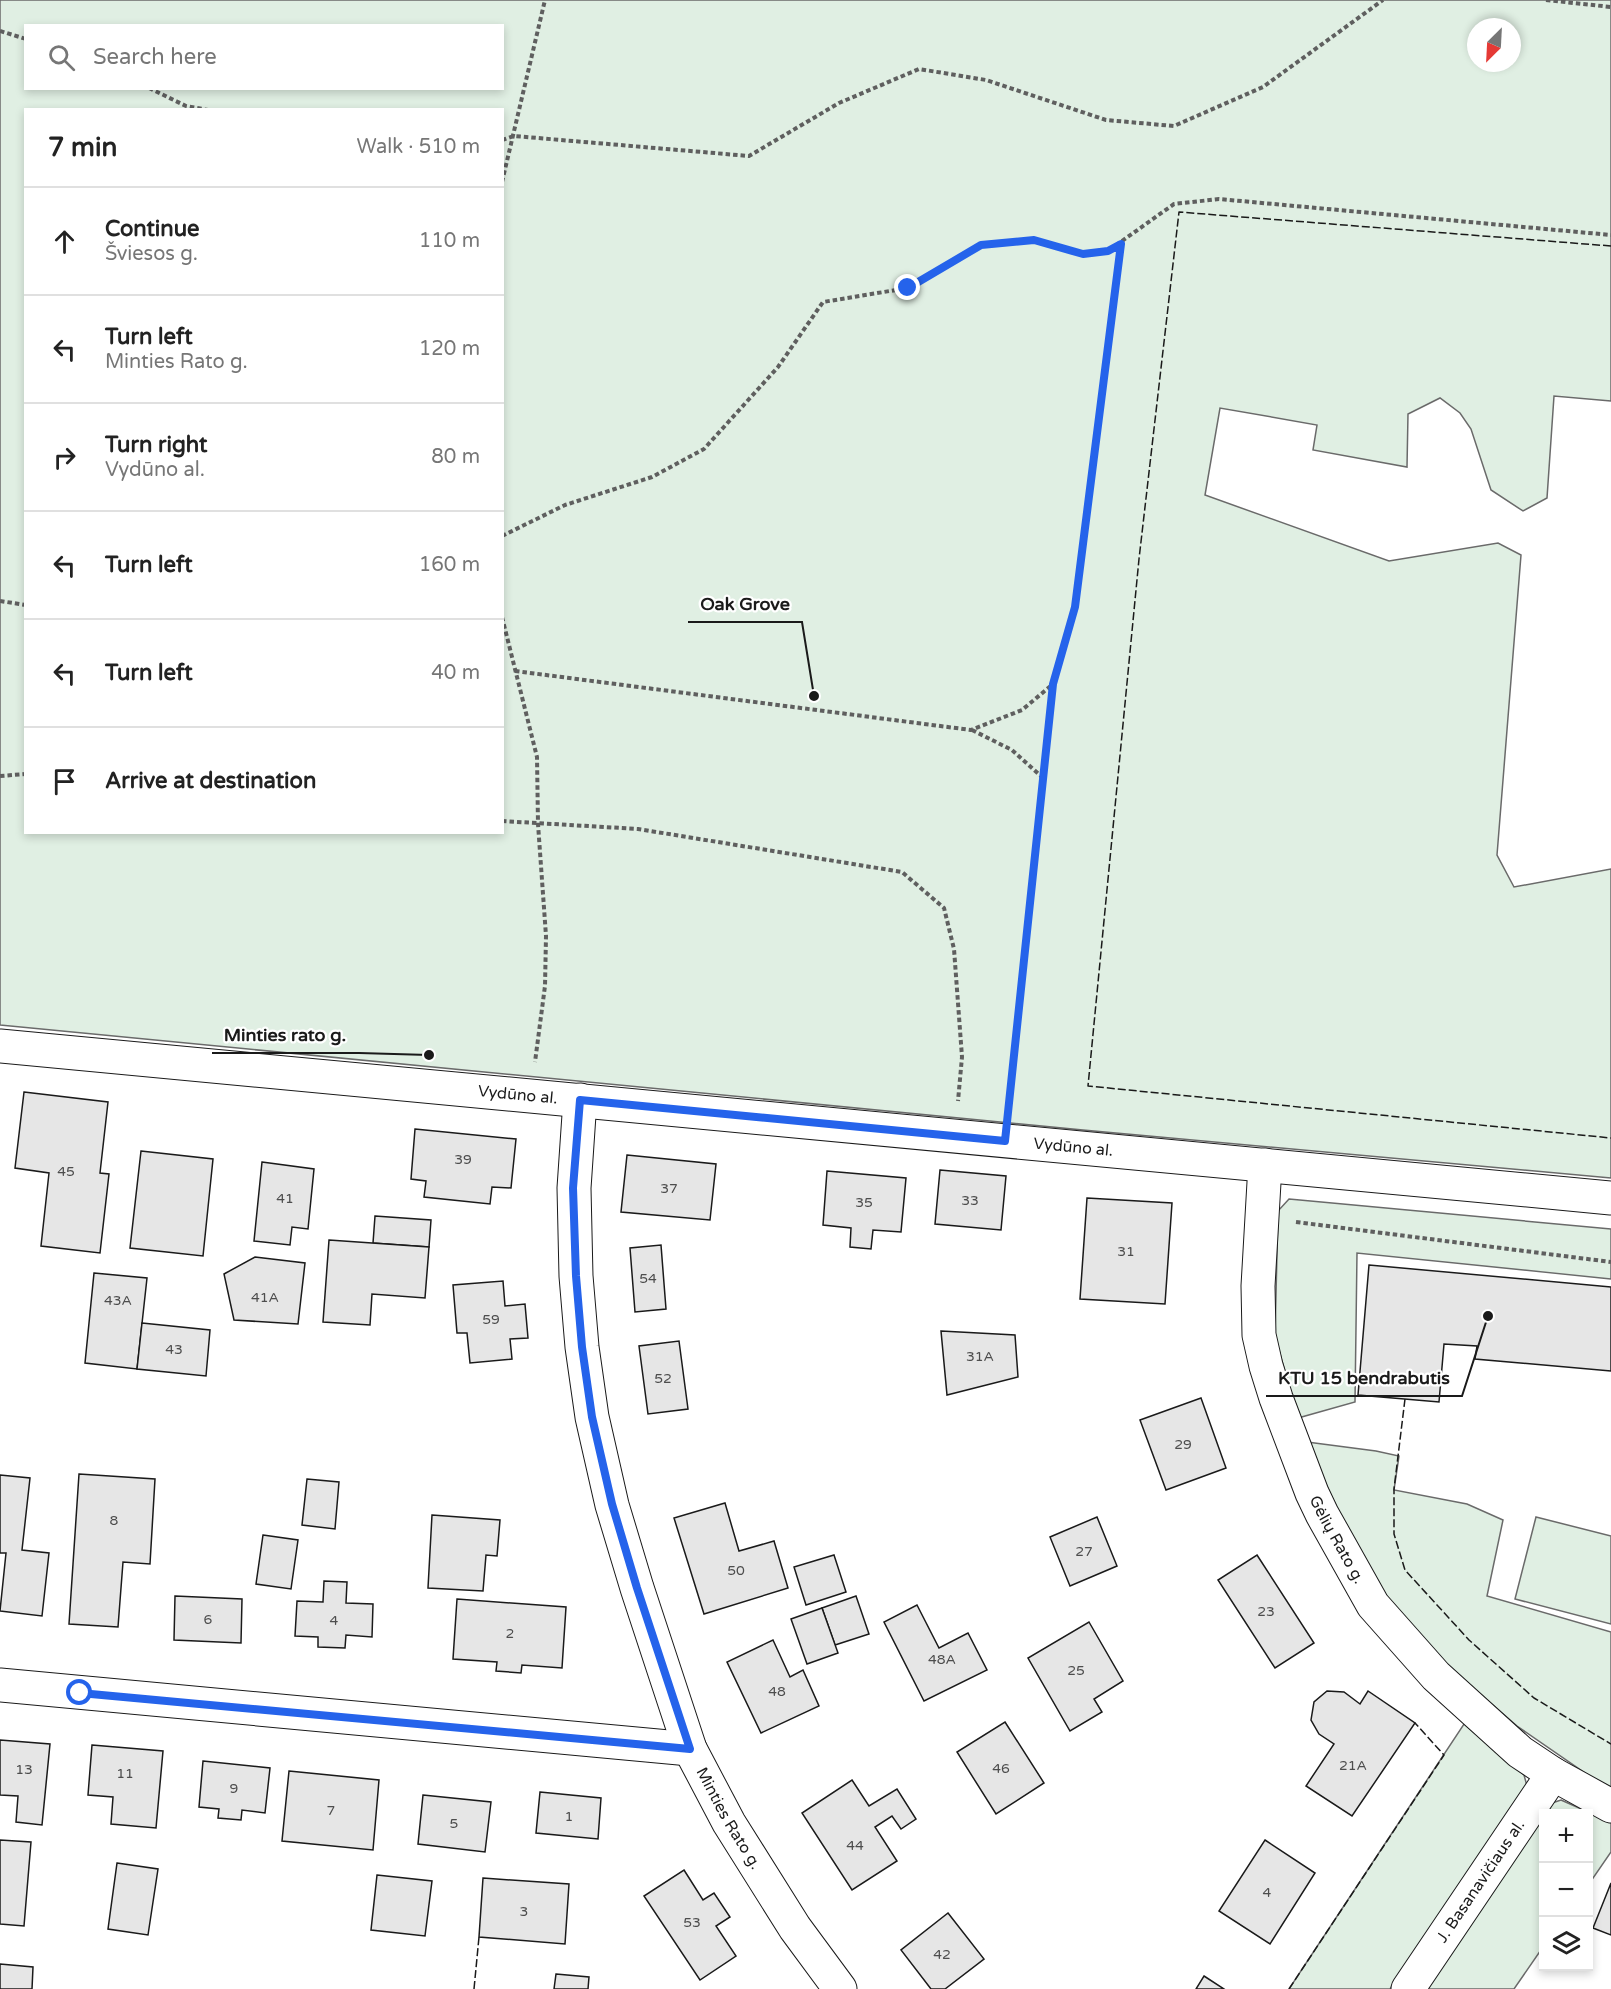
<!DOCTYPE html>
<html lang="en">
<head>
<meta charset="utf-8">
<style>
  :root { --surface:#fff; --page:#f2f2f2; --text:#222; --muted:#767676; --line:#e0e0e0 }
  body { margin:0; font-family:"Varela Round",sans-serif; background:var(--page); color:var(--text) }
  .controls { position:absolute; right:18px; bottom:18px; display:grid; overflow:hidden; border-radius:0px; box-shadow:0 3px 9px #0003 }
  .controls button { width:54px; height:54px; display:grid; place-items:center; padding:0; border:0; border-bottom:2px solid var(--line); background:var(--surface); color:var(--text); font:30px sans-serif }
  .compass { position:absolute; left:1467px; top:18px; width:54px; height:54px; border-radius:50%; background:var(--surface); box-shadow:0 3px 9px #0003; rotate:204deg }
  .stop { position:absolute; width:18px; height:18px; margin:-14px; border:4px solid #2563eb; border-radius:50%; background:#fff }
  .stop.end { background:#2563eb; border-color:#fff; box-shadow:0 2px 6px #0008 }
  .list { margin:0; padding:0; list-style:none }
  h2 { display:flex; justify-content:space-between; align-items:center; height:78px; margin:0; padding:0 24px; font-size:26px }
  h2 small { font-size:20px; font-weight:400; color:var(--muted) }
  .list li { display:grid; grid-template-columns:39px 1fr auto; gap:18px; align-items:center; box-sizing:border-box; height:108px; padding:0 24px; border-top:2px solid var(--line) }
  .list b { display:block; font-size:22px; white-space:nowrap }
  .list p { margin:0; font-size:20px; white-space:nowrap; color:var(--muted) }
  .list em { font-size:20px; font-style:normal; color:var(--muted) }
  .icon { flex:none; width:33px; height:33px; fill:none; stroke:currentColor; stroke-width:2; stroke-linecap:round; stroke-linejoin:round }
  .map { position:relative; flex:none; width:1611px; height:1989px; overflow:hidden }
  .search { position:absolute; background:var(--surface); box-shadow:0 3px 9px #0003; left:24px; top:24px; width:480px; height:66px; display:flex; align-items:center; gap:15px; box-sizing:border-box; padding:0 21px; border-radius:0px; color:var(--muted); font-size:22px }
  .panel { position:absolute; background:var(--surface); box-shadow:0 3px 9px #0003; left:24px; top:108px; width:480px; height:726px; border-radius:0px }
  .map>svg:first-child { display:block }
  .green { fill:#e0efe3; stroke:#6a6a6a; stroke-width:1.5; fill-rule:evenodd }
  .building { fill:#e6e6e6; stroke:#1a1a1a; stroke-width:1.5 }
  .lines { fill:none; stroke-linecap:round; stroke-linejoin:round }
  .street-casing { stroke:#1a1a1a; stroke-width:35 }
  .secondary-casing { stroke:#1a1a1a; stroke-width:35 }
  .path { stroke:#5f5f5f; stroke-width:4; stroke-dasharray:4.5 3; stroke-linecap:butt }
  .street { stroke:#fff; stroke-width:33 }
  .secondary { stroke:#fff; stroke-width:33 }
  .fence { stroke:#1a1a1a; stroke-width:1.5; stroke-dasharray:8 3; stroke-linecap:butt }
  .route { stroke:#2563eb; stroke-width:8 }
  .labels { text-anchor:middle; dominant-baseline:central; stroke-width:4.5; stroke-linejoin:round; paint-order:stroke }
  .number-label { font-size:14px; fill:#4d4d4d }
  .street-label { font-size:16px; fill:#1a1a1a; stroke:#fff }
  .leader { fill:none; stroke:#1a1a1a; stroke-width:2 }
  .callout-dot { fill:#1a1a1a; stroke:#fff; stroke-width:2 }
  .callout-label { font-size:18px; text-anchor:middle; font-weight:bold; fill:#1a1a1a; stroke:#fff; stroke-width:4.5; stroke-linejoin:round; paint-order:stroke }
</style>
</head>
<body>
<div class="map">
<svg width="1611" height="1989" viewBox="0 0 1611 1989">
  <rect width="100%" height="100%" fill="#fff"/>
  <g class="green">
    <path d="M0,0H1611V401L1554,396L1547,498L1523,511L1491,490L1471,429L1460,413L1440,398L1408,414L1407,467L1313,450L1317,425L1220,408L1205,495L1389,561L1498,543L1521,555L1497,855L1514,887L1611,869V1178L1083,1130L0,1025ZM26,26H502V88H26ZM1476,27H1512V63H1476ZM26,110H502V832H26Z"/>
    <path d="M1289,1199L1611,1229V1279L1357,1253L1355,1402L1298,1418L1275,1336L1278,1211Z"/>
    <path d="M1307,1442L1376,1451L1399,1456L1394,1490L1467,1504L1503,1520L1487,1596L1611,1632V1788L1601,1784L1517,1726L1427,1648L1364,1568Z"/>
    <path d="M1536,1517L1611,1536V1624L1515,1599Z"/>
    <path d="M1464,1724L1524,1775L1527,1786L1390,1989H1289Z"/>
    <path d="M1561,1800L1611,1822V1852L1589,1884L1588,1814H1544L1543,1947L1514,1989H1425L1549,1804Z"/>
  </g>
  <g class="building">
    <path d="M24,1092L108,1102L100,1173L109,1174L100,1253L41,1246L49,1173L15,1168Z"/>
    <path d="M415,1129L516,1139L511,1188L492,1187L490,1204L424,1197L426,1181L411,1179Z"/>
    <path d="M141,1151L213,1159L203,1256L130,1248Z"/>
    <path d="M627,1155L716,1164L710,1220L621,1212Z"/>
    <path d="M262,1162L314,1169L308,1229L292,1227L290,1245L254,1241Z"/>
    <path d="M940,1170L1006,1176L1001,1230L935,1224Z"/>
    <path d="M827,1171L906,1178L901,1232L873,1230L871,1249L850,1247L851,1228L823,1225Z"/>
    <path d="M1087,1198L1172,1203L1165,1304L1080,1299Z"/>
    <path d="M375,1216L431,1220L429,1247L373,1243Z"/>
    <path d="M329,1240L429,1247L425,1298L372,1294L370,1325L323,1322Z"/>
    <path d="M661,1245L666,1309L635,1312L630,1248Z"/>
    <path d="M255,1257L305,1263L298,1324L234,1320L224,1274Z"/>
    <path d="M1369,1265L1611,1287V1371L1475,1359L1477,1346L1444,1344L1439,1402L1358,1395Z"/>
    <path d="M94,1273L147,1278L137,1369L85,1363Z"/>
    <path d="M503,1281L505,1306L525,1304L528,1338L510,1339L512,1359L470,1363L467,1333H457L453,1285Z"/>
    <path d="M142,1323L210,1330L206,1376L137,1369Z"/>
    <path d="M941,1331L1015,1335L1018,1377L947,1395Z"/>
    <path d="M679,1341L688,1409L648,1414L639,1346Z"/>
    <path d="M1201,1398L1226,1468L1166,1490L1140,1420Z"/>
    <path d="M79,1474L155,1479L150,1564L123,1562L118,1627L69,1624Z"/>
    <path d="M0,1475L30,1478L22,1550L49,1553L42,1616L0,1611L6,1553H0Z"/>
    <path d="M307,1479L339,1482L335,1529L302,1525Z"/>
    <path d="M725,1503L739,1551L774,1541L788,1588L704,1614L674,1518Z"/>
    <path d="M432,1515L500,1520L497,1556L486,1555L483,1591L428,1588Z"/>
    <path d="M1097,1517L1117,1566L1070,1586L1050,1537Z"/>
    <path d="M263,1535L298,1540L291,1589L256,1584Z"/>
    <path d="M834,1555L846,1592L806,1605L794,1567Z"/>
    <path d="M1257,1555L1314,1643L1275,1668L1218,1580Z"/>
    <path d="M324,1581L347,1582L346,1603L373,1604L372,1637L346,1635L345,1648L318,1647V1637L295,1636L297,1601L323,1602Z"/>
    <path d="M175,1596L242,1599L241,1643L174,1640Z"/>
    <path d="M856,1596L869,1634L835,1645L822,1608Z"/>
    <path d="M457,1599L566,1607L562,1668L522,1665L521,1673L496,1671L497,1662L453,1659Z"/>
    <path d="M917,1605L939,1648L968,1633L987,1670L924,1701L884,1622Z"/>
    <path d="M822,1608L838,1653L807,1664L791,1619Z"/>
    <path d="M1089,1622L1123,1681L1094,1699L1102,1712L1070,1731L1028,1658Z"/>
    <path d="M773,1640L790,1677L803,1670L819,1706L761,1733L727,1662Z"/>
    <path d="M1327,1691L1344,1692L1360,1704L1368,1691L1415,1723L1352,1816L1306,1786L1334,1744L1319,1734L1311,1720L1314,1702Z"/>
    <path d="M1005,1722L1044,1783L996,1814L957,1752Z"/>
    <path d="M0,1740L50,1744L42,1825L16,1822L18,1796L0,1795Z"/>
    <path d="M92,1745L163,1751L156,1828L111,1824L113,1797L88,1795Z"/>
    <path d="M203,1761L270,1768L265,1813L242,1810L241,1820L218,1818L219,1809L199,1807Z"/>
    <path d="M289,1771L379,1780L373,1850L282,1841Z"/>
    <path d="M852,1780L869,1806L897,1789L916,1819L901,1829L892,1816L875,1827L897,1861L852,1890L802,1813Z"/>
    <path d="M540,1792L601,1798L598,1839L536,1833Z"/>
    <path d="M423,1795L491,1802L485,1852L418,1844Z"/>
    <path d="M0,1840L31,1842L24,1926L0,1924Z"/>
    <path d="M1265,1840L1315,1873L1270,1944L1219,1911Z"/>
    <path d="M117,1863L158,1869L148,1935L108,1929Z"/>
    <path d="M684,1870L703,1900L714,1893L730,1917L716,1926L736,1956L700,1980L644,1896Z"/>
    <path d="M377,1875L432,1881L425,1936L371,1930Z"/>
    <path d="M483,1878L569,1884L565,1944L479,1937Z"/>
    <path d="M1611,1883V1935L1593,1928Z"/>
    <path d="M948,1913L984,1959L945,1989H931L901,1950Z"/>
    <path d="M0,1964L33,1967L32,1989H0Z"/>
    <path d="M556,1974L589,1977L588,1989H554Z"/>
    <path d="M1204,1976L1224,1989H1196Z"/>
  </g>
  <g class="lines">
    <g class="street-casing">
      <g id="street">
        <path id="s1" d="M580,1100L574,1188L576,1276L582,1347L592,1417L612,1505L637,1588L690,1749L729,1823L795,1928L840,1989"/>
        <path id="s2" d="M1265,1165L1258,1286L1259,1335L1266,1366L1276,1398L1312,1493L1322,1514L1373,1605L1436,1676L1520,1752L1553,1774L1611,1806"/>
        <path d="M0,1685L690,1749"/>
        <path id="s3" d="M1408,1989L1553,1774"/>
      </g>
    </g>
    <g class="secondary-casing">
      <g id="secondary">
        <path id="s4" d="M0,1046L1611,1198"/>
      </g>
    </g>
    <g class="path">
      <path d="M1546,0L1611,7"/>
      <path d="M0,31L26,39"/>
      <path d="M149,88L186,106L208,110"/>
      <path d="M502,140L514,136L749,156L839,103L919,69L986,80L1106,120L1174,126L1263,87L1383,0"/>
      <path d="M502,182L545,0"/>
      <path d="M502,397V403"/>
      <path d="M502,536L565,505L652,477L704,449L778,367L823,302L908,288L981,245L1034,240L1083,254L1108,251L1174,204L1219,199L1611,235"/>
      <path d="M0,601L26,605"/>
      <path d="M502,617L537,757L538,824L546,936L545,986L535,1062"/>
      <path d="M515,671L971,730L1022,710L1053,684"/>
      <path d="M972,730L1012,750L1043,778"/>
      <path d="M0,776L26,774"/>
      <path d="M502,821L638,829L902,872L944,908L954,949L962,1057L958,1101"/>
      <path d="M1009,1107L1053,684L1075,607L1121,244"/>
      <path d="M1296,1222L1611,1262"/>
    </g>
    <use href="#street" class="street"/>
    <use href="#secondary" class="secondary"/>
    <g class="fence">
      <path d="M1611,246L1179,212L1139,559L1088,1086L1611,1138"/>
      <path d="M1405,1399L1394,1489V1534L1405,1570L1469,1640L1534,1698L1611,1744"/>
      <path d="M474,1989L479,1937"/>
      <path d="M1289,1989L1444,1755L1415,1723"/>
    </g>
  </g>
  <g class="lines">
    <path class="route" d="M80,1693L690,1749L637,1588L612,1504L592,1417L582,1347L576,1276L573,1188L580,1100L1005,1141L1053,684L1075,607L1121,244L1108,251L1083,254L1034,240L981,245L908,288"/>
  </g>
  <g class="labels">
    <g class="number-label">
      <text x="463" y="1159">39</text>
      <text x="66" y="1171">45</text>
      <text x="669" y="1188">37</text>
      <text x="285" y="1198">41</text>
      <text x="970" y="1200">33</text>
      <text x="864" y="1202">35</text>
      <text x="1126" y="1251">31</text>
      <text x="648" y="1278">54</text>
      <text x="265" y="1297">41A</text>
      <text x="118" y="1300">43A</text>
      <text x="491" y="1319">59</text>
      <text x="174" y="1349">43</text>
      <text x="980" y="1356">31A</text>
      <text x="663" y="1378">52</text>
      <text x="1183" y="1444">29</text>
      <text x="114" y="1520">8</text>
      <text x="1084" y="1551">27</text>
      <text x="736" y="1570">50</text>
      <text x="1266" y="1611">23</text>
      <text x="208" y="1619">6</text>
      <text x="334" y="1620">4</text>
      <text x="510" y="1633">2</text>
      <text x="942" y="1659">48A</text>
      <text x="1076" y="1670">25</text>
      <text x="777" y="1691">48</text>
      <text x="1353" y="1765">21A</text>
      <text x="1001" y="1768">46</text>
      <text x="24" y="1769">13</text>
      <text x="125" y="1773">11</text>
      <text x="234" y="1788">9</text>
      <text x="331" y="1810">7</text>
      <text x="569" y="1816">1</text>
      <text x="454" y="1823">5</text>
      <text x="855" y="1845">44</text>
      <text x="1267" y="1892">4</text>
      <text x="524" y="1911">3</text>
      <text x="692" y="1922">53</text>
      <text x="942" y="1954">42</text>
    </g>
    <g class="street-label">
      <text stroke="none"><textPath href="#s4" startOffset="520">Vydūno al.</textPath></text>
      <text stroke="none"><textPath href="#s4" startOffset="1078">Vydūno al.</textPath></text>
      <text stroke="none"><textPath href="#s2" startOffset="390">Gėlių Rato g.</textPath></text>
      <text stroke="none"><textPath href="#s1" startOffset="744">Minties Rato g.</textPath></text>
      <text stroke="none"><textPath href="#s3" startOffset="130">J. Basanavičiaus al.</textPath></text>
    </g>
  </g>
  <path class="leader" d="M814 696L802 622H688M429 1055L359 1053H212M1488 1316L1462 1396H1266"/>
  <g class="callout-dot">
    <circle cx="814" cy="696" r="6"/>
    <circle cx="429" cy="1055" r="6"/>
    <circle cx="1488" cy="1316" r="6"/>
  </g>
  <g class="callout-label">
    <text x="745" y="610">Oak Grove</text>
    <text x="285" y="1041">Minties rato g.</text>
    <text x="1364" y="1384">KTU 15 bendrabutis</text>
  </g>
</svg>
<div class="controls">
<button>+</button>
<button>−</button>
<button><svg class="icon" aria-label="layers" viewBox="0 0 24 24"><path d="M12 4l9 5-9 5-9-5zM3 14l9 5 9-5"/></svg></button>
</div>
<svg class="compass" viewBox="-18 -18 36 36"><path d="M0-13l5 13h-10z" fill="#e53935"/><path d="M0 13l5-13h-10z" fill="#767676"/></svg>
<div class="stop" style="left:80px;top:1693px"></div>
<div class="stop end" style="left:908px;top:288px"></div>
<div class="search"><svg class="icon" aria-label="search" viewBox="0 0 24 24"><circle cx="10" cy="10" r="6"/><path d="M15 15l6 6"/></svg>Search here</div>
<section class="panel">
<h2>7 min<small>Walk · 510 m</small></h2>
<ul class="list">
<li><svg class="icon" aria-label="ahead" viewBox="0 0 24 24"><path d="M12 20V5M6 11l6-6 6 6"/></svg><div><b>Continue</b><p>Šviesos g.</p></div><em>110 m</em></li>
<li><svg class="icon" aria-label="left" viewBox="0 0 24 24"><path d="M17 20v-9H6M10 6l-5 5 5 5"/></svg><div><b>Turn left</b><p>Minties Rato g.</p></div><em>120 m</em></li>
<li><svg class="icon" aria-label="right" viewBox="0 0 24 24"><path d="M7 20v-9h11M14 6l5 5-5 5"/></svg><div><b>Turn right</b><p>Vydūno al.</p></div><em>80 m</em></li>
<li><svg class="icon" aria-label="left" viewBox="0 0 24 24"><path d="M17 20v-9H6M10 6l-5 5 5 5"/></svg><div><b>Turn left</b></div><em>160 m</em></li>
<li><svg class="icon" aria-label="left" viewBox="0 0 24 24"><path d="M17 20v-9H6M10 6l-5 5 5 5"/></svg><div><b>Turn left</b></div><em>40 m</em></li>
<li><svg class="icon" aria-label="arrive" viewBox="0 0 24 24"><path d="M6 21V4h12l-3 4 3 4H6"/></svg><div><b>Arrive at destination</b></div></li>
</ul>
</section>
</div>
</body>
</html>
